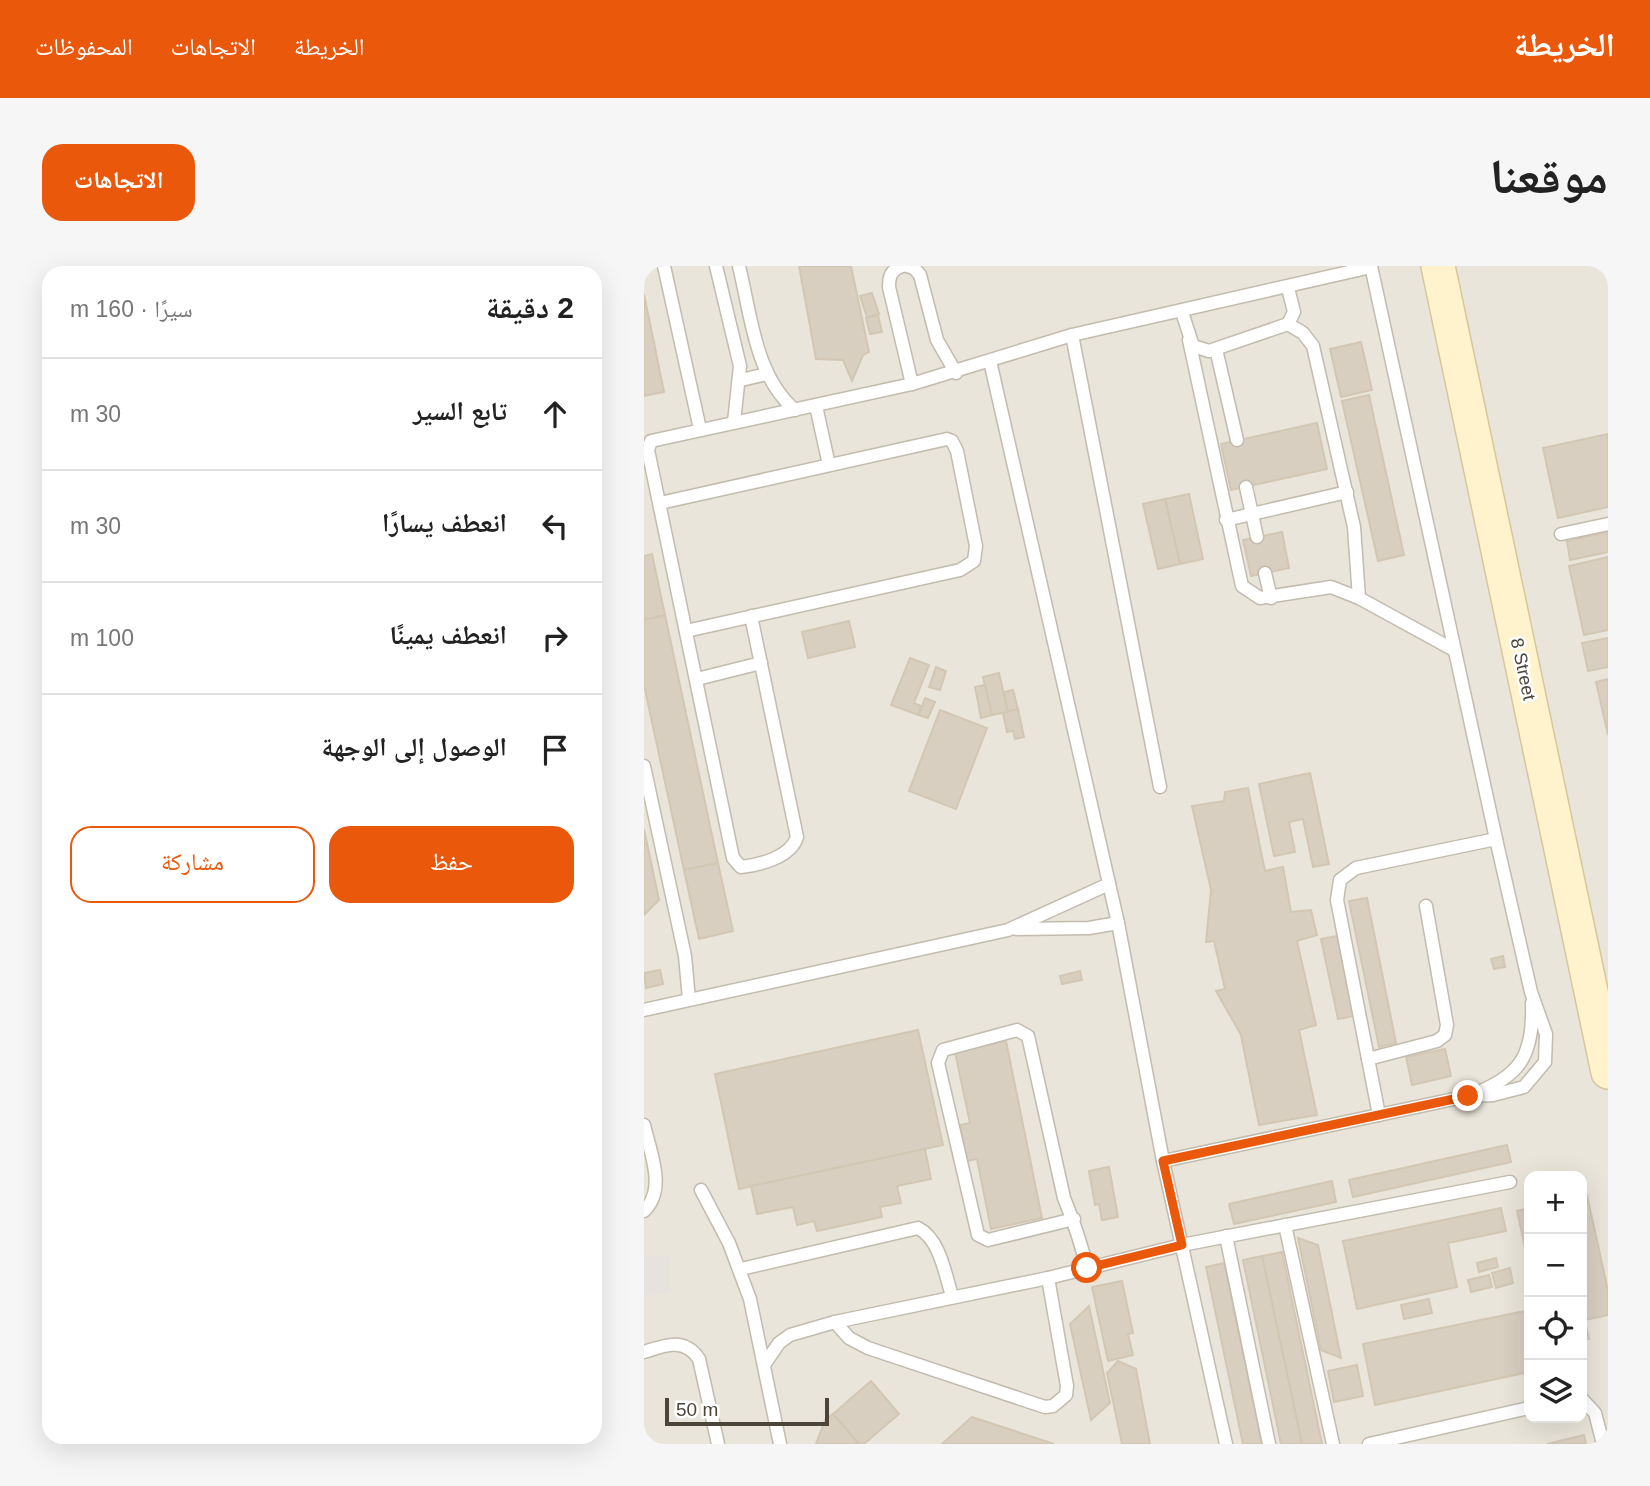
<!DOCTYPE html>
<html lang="ar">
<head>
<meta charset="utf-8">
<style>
  :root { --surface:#fff; --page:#f6f6f6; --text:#222; --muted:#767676; --line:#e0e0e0; --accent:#ea580c }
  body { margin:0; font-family:Helvetica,"Noto Naskh Arabic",sans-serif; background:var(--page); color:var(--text); direction:rtl }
  .controls { position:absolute; right:21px; bottom:21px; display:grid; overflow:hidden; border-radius:14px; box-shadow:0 7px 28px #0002 }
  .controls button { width:63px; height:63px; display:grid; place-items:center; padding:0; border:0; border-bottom:2px solid var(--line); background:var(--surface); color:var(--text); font:35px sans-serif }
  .scale { position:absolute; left:21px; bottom:18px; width:164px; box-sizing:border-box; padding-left:7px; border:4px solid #4b4439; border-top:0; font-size:19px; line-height:24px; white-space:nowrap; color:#4b4439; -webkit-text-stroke:5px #fff; paint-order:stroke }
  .stop { position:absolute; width:21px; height:21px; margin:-16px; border:5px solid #ea580c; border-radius:50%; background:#fff }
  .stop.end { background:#ea580c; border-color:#fff; box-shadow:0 2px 7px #0008 }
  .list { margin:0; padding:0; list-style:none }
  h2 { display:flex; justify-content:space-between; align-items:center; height:91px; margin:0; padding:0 28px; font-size:30px }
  h2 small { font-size:23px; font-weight:400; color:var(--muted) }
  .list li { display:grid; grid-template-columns:46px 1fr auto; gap:21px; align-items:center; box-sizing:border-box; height:112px; padding:0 28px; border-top:2px solid var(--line) }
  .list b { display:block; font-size:26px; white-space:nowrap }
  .list em { font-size:23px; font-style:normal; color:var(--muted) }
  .actions { display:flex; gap:14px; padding:21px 28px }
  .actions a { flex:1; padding:16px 0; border:2px solid var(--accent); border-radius:21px; text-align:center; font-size:24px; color:var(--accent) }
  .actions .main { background:var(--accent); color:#fff }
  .icon { flex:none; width:38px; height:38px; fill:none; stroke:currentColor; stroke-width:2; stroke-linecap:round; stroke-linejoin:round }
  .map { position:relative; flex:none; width:964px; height:1178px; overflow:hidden; direction:ltr; border-radius:21px }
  header { display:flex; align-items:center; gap:42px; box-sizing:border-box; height:98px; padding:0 35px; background:var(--accent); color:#fff }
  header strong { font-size:33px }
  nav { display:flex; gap:38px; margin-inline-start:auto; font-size:24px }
  .intro { display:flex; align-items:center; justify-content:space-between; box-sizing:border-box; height:168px; padding:0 42px }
  h1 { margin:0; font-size:49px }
  .button { padding:18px 32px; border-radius:21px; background:var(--accent); color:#fff; font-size:24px; font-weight:700 }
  main { display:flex; gap:42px; padding:0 42px }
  aside { flex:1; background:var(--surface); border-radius:21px; box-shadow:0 7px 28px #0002 }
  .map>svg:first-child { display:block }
  .residential { fill:#eae5da; fill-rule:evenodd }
  .industrial { fill:#e6e2dd }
  .building { fill:#d8cfc1; stroke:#d3c7b4; stroke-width:2 }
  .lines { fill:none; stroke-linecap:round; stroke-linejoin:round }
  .lane-casing { stroke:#c2bbae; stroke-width:15 }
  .secondary-casing { stroke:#d6c79b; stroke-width:36 }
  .lane { stroke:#fff; stroke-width:12 }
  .secondary { stroke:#fff3cd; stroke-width:33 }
  .route { stroke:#ea580c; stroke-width:9 }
  .labels { text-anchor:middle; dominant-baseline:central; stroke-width:5; stroke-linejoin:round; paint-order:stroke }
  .street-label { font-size:18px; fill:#4b4439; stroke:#fff }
</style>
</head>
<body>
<header>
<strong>الخريطة</strong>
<nav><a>الخريطة</a><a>الاتجاهات</a><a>المحفوظات</a></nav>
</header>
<div class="intro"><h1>موقعنا</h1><a class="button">الاتجاهات</a></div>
<main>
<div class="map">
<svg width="964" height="1178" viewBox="0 0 964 1178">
  <rect width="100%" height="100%" fill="#f6f3ec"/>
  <path class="residential" d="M0,0H964V1178H0ZM885,910H938V1152H885Z"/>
  <path class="industrial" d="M25,990V1028L0,1029V991Z"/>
  <g class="building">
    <path d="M155,0H207L225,86L219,89L208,115L199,94L172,93Z"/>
    <path d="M228,27L235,48L223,51L216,30Z"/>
    <path d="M0,28L20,126L0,130Z"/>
    <path d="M234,49L238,66L226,68L222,52Z"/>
    <path d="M717,76L728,124L697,131L686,83Z"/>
    <path d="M725,129L760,289L734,295L698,135Z"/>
    <path d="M673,157L683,203L587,224L577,178Z"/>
    <path d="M964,168V241L914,252L899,182Z"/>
    <path d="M545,228L559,293L536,298L521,233Z"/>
    <path d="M521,233L536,298L514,303L499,238Z"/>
    <path d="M638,266L645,302L607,310L599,274Z"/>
    <path d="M964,266V286L926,294L923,275Z"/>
    <path d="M8,288L21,349L0,354V290Z"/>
    <path d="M964,291V364L940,369L925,300Z"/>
    <path d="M21,349L74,597L40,604L0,419V354Z"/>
    <path d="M205,355L211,381L164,392L158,366Z"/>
    <path d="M964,372V401L944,405L938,377Z"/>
    <path d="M266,392L285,399L270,437L277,440L274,449L247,439Z"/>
    <path d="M292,401L302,405L296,424L285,421Z"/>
    <path d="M355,407L364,446L348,449L339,411Z"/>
    <path d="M964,413V469L952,416Z"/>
    <path d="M341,419L348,449L337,452L331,421Z"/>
    <path d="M369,424L374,443L364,446L360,426Z"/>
    <path d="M281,432L291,436L284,452L275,449Z"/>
    <path d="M374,443L380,471L371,473L369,465L363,466L359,447Z"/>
    <path d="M296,444L343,462L312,543L265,525Z"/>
    <path d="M666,507L685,598L669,601L659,553L645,556L651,586L630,590L615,518Z"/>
    <path d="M604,522L621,605L639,601L647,646L667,644L673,669L653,675L672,759L655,764L673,849L615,859L597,769L572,725L581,723L570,675L562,676L567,624L548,540L580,535L581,526Z"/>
    <path d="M0,563L15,634L0,649Z"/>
    <path d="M74,597L89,665L55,673L40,604Z"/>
    <path d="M723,632L752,777L735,781L705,635Z"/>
    <path d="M693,670L710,750L694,753L677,673Z"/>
    <path d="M859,690L861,701L850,703L847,693Z"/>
    <path d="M16,704L19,718L2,722L0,707Z"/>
    <path d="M436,705L438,714L418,718L416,710Z"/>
    <path d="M274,764L299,879L95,923L71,808Z"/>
    <path d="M362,775L398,952L347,963L333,893L323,895L316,859L326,857L311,786Z"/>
    <path d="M801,783L807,810L768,819L762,791Z"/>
    <path d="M863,879L867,896L709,931L705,914Z"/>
    <path d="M281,883L287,913L253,920L257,937L236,941L238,951L173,965L170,955L153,959L149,941L113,948L107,920Z"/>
    <path d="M465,901L474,951L458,954L455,938L451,939L445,905Z"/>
    <path d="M688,915L692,936L590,958L585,938Z"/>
    <path d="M943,929L964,1025V1049L941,1054L945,1073L938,1074V930Z"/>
    <path d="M857,942L862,965L804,977L813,1021L713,1043L699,975Z"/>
    <path d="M885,942V999L873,945Z"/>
    <path d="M654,972L674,979L697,1092L677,1084Z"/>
    <path d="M638,986L678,1178H658L618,990Z"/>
    <path d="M618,990L658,1178H637L599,994Z"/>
    <path d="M852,992L854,1001L835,1006L833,997Z"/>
    <path d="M580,997L618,1178H599L562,1001Z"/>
    <path d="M866,1002L869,1017L852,1022L848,1007Z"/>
    <path d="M845,1009L848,1021L827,1026L824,1014Z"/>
    <path d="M478,1015L489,1067L484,1068L489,1089L464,1095L448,1021Z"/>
    <path d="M785,1033L788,1047L760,1053L757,1039Z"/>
    <path d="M445,1040L466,1137L447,1154L426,1058Z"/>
    <path d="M881,1045L885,1066V1106L731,1139L719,1078Z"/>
    <path d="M474,1095L492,1103L506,1178H478L463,1107Z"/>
    <path d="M713,1099L719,1130L690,1136L684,1105Z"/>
    <path d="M227,1115L255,1148L220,1178H215L189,1148Z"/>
    <path d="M189,1148L215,1178H172L181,1154Z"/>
    <path d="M328,1151L410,1178H298Z"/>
    <path d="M940,1169L942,1178H903Z"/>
  </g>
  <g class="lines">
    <g class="lane-casing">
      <g id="lane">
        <path d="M20,0L56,163"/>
        <path d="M72,0L96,100L90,156"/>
        <path d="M95,0C107,49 111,110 151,144"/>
        <path d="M258,0C247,4 245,10 245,21L268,118"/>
        <path d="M263,0L270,2L276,9L293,74L312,107"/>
        <path d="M727,0L852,573L887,726L902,768L901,796L880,821L849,829L824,830"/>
        <path d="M538,46L549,80L565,85L644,58L650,46L644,22"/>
        <path d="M644,58L659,67L669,80L710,261L715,332"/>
        <path d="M428,69L516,521"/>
        <path d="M545,74L598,320L616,332L687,321L715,332L810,384"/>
        <path d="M572,83L593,174"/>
        <path d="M346,95L474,657L519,895L582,1178"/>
        <path d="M97,114L123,108"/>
        <path d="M172,140L185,199"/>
        <path d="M602,221L613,271"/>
        <path d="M16,237L303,173L308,175L313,185L332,280L330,295L316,304L42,365"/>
        <path d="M582,254L703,226"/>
        <path d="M917,268L964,258"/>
        <path d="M621,307L627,332"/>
        <path d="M107,350L153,571C147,591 116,599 97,601L89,592L4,184L7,175L268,118L428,69L727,1"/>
        <path d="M53,413L117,397"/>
        <path d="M0,500L41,690L45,733"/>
        <path d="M372,663L445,662L474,657"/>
        <path d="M0,744L364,664L465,618"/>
        <path d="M724,793L793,775L801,769L803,759L782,640"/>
        <path d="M735,849L693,634L696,614L712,602L852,573"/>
        <path d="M0,859C6,886 23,923 0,945"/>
        <path d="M519,895L824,830C875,812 890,791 888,737"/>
        <path d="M57,924L85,977L106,1033L136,1178"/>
        <path d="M430,953L344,974L334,969L294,797L299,784L373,764L384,770L420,932C430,956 437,977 443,1002"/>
        <path d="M641,959L689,1178"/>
        <path d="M582,970L625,1178"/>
        <path d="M97,1003L274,962C296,973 301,1008 308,1030"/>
        <path d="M191,1056L205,1072L224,1082L401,1141L409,1140L422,1129L423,1120L404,1012"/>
        <path d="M0,1086C21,1079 41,1071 55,1093L74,1178"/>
        <path d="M120,1099L135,1077L146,1069L191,1056L404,1012L538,979L866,916"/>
        <path d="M938,1133L951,1147L959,1178"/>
        <path d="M725,1178L885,1142"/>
      </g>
    </g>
    <g class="secondary-casing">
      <path id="secondary" d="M794,0L964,806"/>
    </g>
    <use href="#lane" class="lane"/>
    <use href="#secondary" class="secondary"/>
  </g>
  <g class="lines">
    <path class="route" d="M443,1002L538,979L519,895L824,830"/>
  </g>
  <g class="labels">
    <g class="street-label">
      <text transform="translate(879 403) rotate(78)">8 Street</text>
    </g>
  </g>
</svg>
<div class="controls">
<button>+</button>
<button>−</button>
<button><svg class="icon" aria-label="locate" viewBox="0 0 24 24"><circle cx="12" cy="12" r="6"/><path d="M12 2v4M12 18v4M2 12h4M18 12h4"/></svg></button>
<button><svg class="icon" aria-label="layers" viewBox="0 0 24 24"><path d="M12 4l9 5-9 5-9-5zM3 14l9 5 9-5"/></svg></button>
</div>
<div class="scale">50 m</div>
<div class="stop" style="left:443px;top:1002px"></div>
<div class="stop end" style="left:824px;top:830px"></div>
</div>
<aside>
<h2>2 دقيقة<small>سيرًا · 160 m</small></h2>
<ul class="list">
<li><svg class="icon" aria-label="ahead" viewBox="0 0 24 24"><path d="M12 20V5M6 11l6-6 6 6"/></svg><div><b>تابع السير</b></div><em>30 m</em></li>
<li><svg class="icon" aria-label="left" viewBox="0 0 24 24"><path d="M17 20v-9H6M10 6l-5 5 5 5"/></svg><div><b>انعطف يسارًا</b></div><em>30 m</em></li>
<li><svg class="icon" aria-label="right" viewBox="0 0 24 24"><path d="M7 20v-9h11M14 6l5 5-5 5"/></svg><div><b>انعطف يمينًا</b></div><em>100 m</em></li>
<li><svg class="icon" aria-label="arrive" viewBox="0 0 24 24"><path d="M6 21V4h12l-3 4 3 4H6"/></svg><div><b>الوصول إلى الوجهة</b></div></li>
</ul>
<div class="actions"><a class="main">حفظ</a><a>مشاركة</a></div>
</aside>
</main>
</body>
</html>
